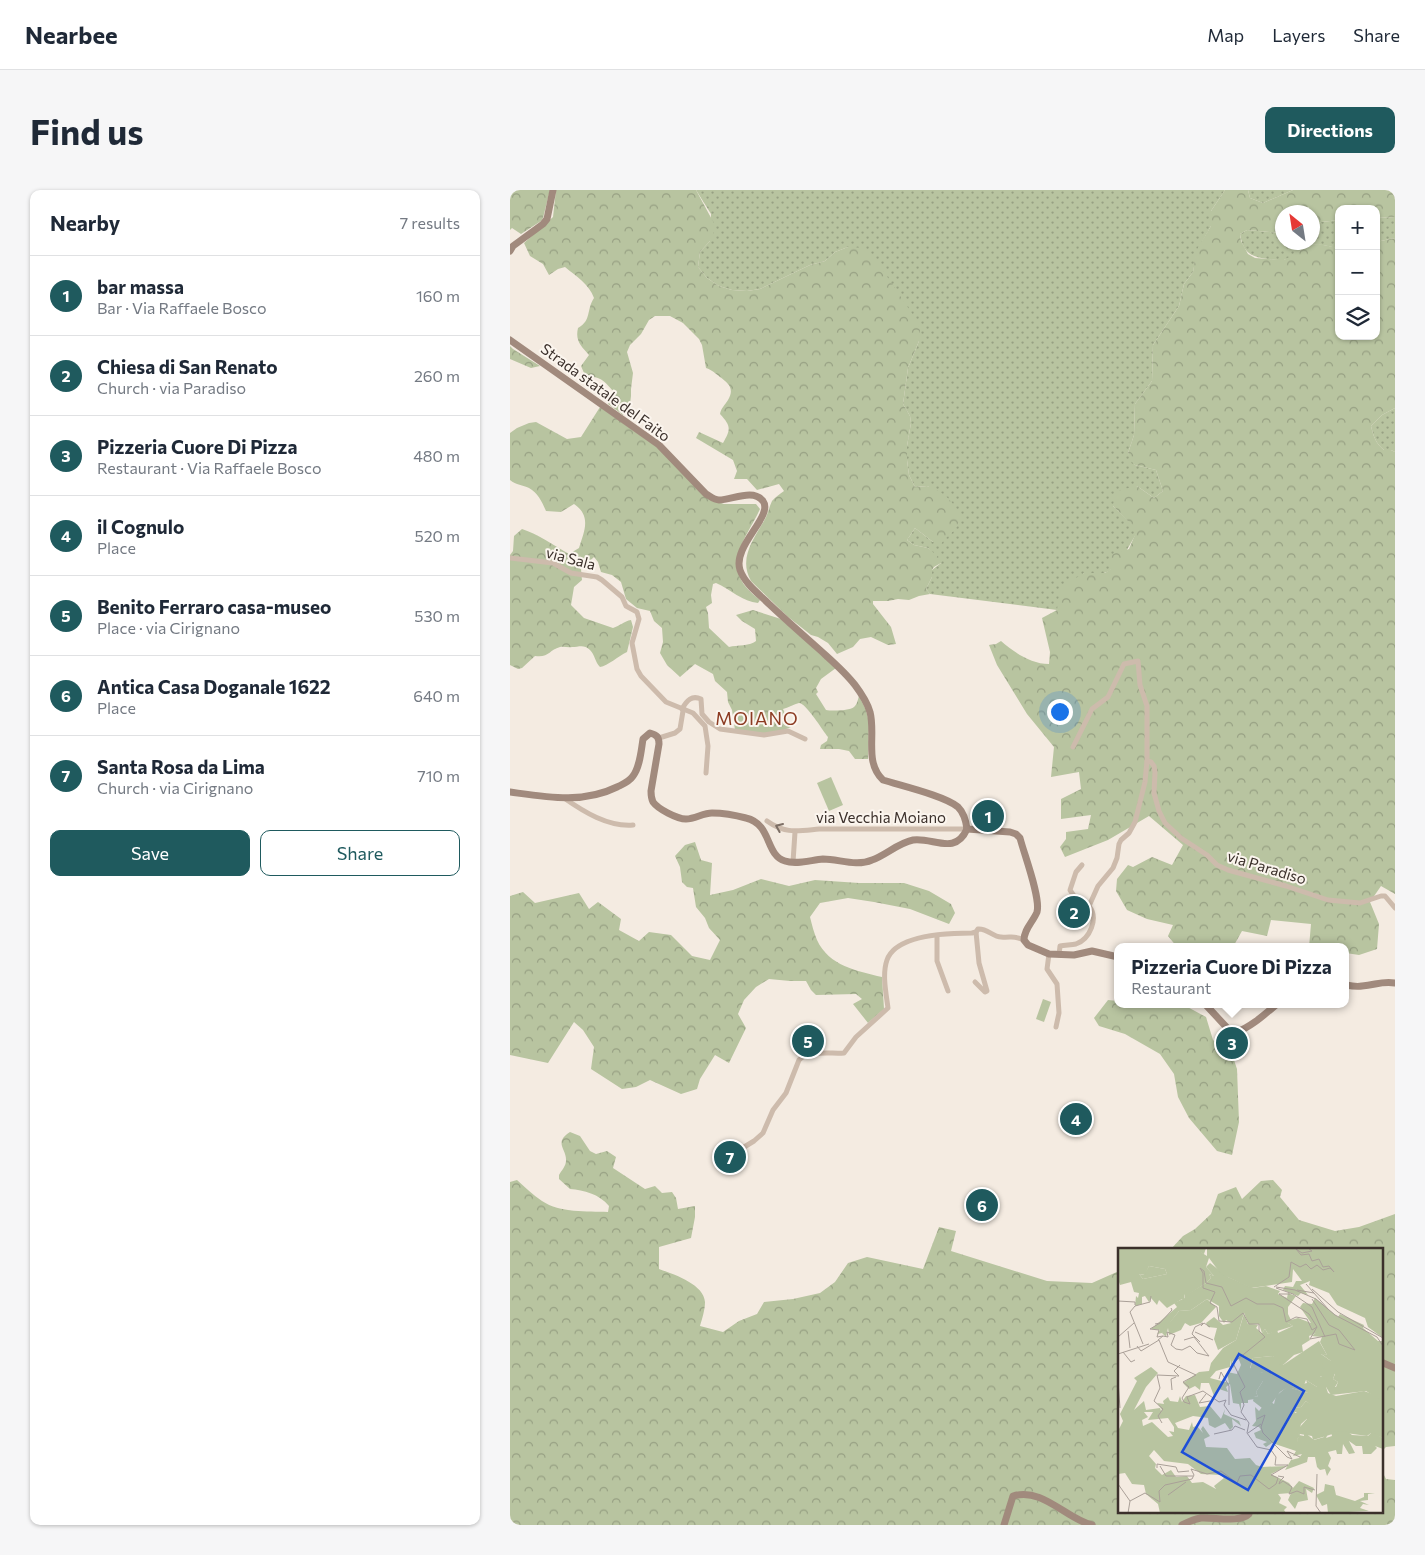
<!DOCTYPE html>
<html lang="en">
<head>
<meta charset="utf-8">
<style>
  :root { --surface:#fff; --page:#f6f6f7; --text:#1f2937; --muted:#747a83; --line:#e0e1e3; --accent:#1f5a5e }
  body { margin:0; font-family:Commissioner,sans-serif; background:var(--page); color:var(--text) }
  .controls { position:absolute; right:15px; top:15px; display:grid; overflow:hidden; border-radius:10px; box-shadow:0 1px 4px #0004 }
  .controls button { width:45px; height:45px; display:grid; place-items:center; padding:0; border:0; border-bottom:1px solid var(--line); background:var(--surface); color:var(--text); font:25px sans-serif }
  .compass { position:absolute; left:765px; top:15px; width:45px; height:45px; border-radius:50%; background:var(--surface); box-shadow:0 1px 4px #0004; rotate:330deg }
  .you { position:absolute; left:549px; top:521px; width:18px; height:18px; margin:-12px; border:4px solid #fff; border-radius:50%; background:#1a73e8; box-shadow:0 0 0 8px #1a73e833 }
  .badge { display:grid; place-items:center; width:32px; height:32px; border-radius:50%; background:var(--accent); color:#fff; font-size:16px; font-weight:700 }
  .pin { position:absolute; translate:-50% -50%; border:2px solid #fff; box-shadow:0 1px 5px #0006 }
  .popup { position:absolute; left:604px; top:753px; width:235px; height:65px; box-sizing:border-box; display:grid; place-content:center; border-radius:10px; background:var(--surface); filter:drop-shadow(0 1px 4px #0005); font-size:16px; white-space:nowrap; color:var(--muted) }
  .popup b { font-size:19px; color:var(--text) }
  .popup::after { content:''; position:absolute; left:50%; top:100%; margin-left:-10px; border:10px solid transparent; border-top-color:var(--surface) }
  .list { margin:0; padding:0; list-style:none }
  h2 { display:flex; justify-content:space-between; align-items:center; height:65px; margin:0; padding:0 20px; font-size:21px }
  h2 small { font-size:16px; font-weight:400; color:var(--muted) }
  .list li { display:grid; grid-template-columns:32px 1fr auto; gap:15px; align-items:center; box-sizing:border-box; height:80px; padding:0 20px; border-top:1px solid var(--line) }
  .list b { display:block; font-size:19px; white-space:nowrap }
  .list p { margin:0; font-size:16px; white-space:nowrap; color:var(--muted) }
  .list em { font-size:16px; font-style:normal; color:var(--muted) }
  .actions { display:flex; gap:10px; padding:15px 20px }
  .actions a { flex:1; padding:11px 0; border:1px solid var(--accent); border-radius:10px; text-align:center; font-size:18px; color:var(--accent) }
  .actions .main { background:var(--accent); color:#fff }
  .icon { flex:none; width:28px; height:28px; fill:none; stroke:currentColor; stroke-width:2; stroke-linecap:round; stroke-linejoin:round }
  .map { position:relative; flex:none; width:885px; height:1335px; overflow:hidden; border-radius:10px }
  header { display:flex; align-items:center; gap:30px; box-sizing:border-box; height:70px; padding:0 25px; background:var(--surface); border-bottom:1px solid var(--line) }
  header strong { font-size:24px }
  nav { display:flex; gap:28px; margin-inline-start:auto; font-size:18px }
  .intro { display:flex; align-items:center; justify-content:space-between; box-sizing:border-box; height:120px; padding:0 30px }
  h1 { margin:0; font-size:35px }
  .button { padding:12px 22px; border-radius:10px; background:var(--accent); color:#fff; font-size:18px; font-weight:700 }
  main { display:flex; gap:30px; padding:0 30px }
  aside { flex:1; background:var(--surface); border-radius:10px; box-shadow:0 1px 4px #0004 }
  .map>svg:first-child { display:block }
  .grass { fill:url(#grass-dots) }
  .forest { fill:url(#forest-crowns) }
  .garden { fill:#b8c4a0 }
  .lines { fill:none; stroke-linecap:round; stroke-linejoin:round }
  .street { stroke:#cdbbac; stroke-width:5 }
  .secondary { stroke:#a18a7d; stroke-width:7 }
  .oneway { stroke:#7d6f65 }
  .labels { text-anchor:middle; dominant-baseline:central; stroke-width:4; stroke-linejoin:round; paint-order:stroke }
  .street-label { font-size:15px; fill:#3b302b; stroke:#fbf5ee }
  .quarter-label { font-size:18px; letter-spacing:1px; fill:#8c3b22; stroke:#fbf5ee }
  .inset-road { fill:none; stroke:#aaa098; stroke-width:1 }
  .view { fill:#1d4ed8; fill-opacity:0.15; stroke:#1d4ed8; stroke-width:2.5 }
  .inset-edge { fill:none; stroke:#3b302b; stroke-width:2.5 }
</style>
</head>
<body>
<header>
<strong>Nearbee</strong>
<nav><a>Map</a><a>Layers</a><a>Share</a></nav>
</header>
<div class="intro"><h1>Find us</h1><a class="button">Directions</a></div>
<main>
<aside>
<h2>Nearby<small>7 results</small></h2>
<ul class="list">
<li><span class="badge">1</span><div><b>bar massa</b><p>Bar · Via Raffaele Bosco</p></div><em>160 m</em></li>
<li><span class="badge">2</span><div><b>Chiesa di San Renato</b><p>Church · via Paradiso</p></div><em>260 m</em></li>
<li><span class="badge">3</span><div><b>Pizzeria Cuore Di Pizza</b><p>Restaurant · Via Raffaele Bosco</p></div><em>480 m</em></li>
<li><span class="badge">4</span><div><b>il Cognulo</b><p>Place</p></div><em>520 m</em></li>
<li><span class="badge">5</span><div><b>Benito Ferraro casa-museo</b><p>Place · via Cirignano</p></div><em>530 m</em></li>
<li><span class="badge">6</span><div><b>Antica Casa Doganale 1622</b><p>Place</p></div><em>640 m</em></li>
<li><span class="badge">7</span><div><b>Santa Rosa da Lima</b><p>Church · via Cirignano</p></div><em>710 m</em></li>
</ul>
<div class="actions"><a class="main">Save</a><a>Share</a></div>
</aside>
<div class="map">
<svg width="885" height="1335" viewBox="0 0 885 1335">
  <defs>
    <pattern id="grass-dots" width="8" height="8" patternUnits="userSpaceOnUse" patternTransform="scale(1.25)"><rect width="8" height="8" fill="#b8c4a0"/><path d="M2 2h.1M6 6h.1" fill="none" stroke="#97a083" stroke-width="1.8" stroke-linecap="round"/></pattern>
    <pattern id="forest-crowns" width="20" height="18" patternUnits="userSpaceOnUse" patternTransform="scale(1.25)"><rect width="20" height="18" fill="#b8c4a0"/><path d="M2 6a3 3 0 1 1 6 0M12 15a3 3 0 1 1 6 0" fill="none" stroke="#97a083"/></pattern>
  </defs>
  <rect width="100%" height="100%" fill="#f4ebe1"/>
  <g class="grass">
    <path d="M186,0H715L701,21V36L687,61L683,82L674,94L669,116L643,155L642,191L625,214L624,245L618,263L625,275L646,280L653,301L644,308L627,296L603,316L628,340C622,351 607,381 594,383C589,385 580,383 574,383L547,420L420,404L416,399L422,387V380L431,373L418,358L404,355L397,350L405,338L423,352C435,349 443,343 449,332L418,296L405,297L399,285L397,270V256L401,233L400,226L393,214L398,178L409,151L338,57L325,62L315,71L300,75L250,99L237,101L222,100L209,96L197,88L188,77L190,62L200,51L201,24Z"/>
    <path d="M738,0H783L753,13L740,8Z"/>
    <path d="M885,27V48L866,52V28Z"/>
    <path d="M829,30V58C820,57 810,53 802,55C792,58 784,67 774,70C769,71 763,69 758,69C741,67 733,63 730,44L737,40L772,43V52H802L803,33Z"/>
    <path d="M885,218V262L881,260H874C866,254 863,245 861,236L872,225Z"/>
  </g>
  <g class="forest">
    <path d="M0,0H40L33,28L31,31L11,44L2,38L0,40Z"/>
    <path d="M46,0H186L206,37L200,51L190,62L188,77L197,88L209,96L222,100L237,101L250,99L300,75L315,71L325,62L338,57L353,58L374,82L405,128L410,139L409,151L398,178L393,214L400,226L401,233L397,256V270L399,285L405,297C409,297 414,296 417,296C430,298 454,319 449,333C446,341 436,346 431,354L423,352L405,338L397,350L404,355L418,358L432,370L431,373L424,377L422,380V387L416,399L420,404L409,406L399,410L388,409L378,411H363V414L381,437L386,454L378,455L361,447L350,449L343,457L327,464L318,453L308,447L301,445L277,426L241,391C228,368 244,349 255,329C258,324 259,317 262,311C265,307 270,304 274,301L269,294L247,300L237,289H224L227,281L223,270L186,248L189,242L213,253C221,239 221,236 210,224C211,218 215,215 218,210C225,198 218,193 210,187C205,183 202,180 196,178L192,155L189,149L173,133L160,126H145L139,130L131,144L120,155L117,162L123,183L121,199V206L120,214L113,225L98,214L103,201C96,193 91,186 80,187L74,183L71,176L79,165C71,156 65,151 68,138C82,130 76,120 84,108C79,94 67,87 55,77L48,79L39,85L33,74L20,66L14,53L43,27Z"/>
    <path d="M715,0H738L740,8L753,13L783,0H885V27L866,28V19H829V30L803,33L802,22H772V43L737,40L730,44L731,51L738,64L745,68L774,70L800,55L808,54L829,58V146H866V52L885,48V218L872,225L861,236C863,245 866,254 874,260H881L885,262V704L871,696L860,712L869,734L867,759L849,765L836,763V757H799L801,734L761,730L757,746L732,741L723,757H703L684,753L678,757H667L658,746L663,735L637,729L617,720L606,701L607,689L618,675L623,677L642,667L662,675L673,655L639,626L598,650L555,667L550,657L556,649V642L578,639L581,625L551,629V609L571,599L569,582L541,587L544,557L517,524L487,475L479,455L486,454L491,451C505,463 521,474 539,474L540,462L532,428L547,420L550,398L574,383H595L601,379L599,365L619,359L627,340L603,316L606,301L627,296L644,308L653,301L646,280L625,275L620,270L618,263L624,245L625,214L642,191L643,155L669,116L674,94L683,82L686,61L701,36V21Z"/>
    <path d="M0,156L3,159L30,176L21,178L0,169Z"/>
    <path d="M90,217L154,262L199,309L214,314H246L250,319C239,344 214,370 236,397C240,402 245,406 250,410L248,413C233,412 220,399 206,393L203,394L201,405L202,413L196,417L198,423L199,438L219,457C227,455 241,456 246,451L245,439L232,431L226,425L243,420L271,429L326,478L311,489L306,498L308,502L306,504L316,520C321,521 339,521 344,517C347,515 348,509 349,506L356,520L359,532L358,569H345L339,561L329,559H310L311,555L317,551L318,547C313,541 296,513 289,513C284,514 278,518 273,519L281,537L262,545L225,540L222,520L218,512L217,502L205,491L203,484L185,474L170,487L157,475L150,463L153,452L152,438L144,431L140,421L127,418L116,409L111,392L102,385L91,382L88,372L84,367L71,379L72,390L64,397L61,415L74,428L103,438C110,436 114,431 121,430L123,437L117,462C108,466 98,476 90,477C85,472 85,465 80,460C74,454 69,457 62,457C58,458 54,456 50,457C39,460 39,468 25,466L12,478L8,479L0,475V365L3,361L4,346L12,339C28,344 43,355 59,364L69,358C74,342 82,326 64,314L51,322L36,321C32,312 28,303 19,298C13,295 6,295 0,290V243L7,238L19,233L26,232L57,249L71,247Z"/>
    <path d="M185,652L191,670L202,673L200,705L223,700L251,689L279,696L305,690L349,693H394L419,701L441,714L445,723L439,734L400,719L364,712L338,708L310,713L300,727C302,735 304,743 307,750C319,776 347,781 372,787L374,819L358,833L343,814L352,809L346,804L306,805L301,800L296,791H280L259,789L246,797L234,810L228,824L236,838L219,873L205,865L190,889L187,899L171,904L140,890L126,897L112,899L81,879L84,857L73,840L64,832L38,873L0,865V706L13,702L25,713L69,703L79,719L88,712L111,729L109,740L129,751L139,742L161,745L182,766L200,770L210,750L199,738L195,728L186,717L183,698L177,697L172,692L170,677L165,666L175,655Z"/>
    <path d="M598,810L608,811V814H672L696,827L703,850L723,867L727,879L729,932L722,965L707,961L679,928L668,907L664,884L650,864L615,844L589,836L584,828Z"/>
    <path d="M60,942L70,946L80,961L86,964L97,961L106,967L103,978L135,999L145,996L152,1003L162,1002L166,1008L168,1019L185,1016V1027L181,1048L149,1057V1079C163,1084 194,1094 195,1112C195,1120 192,1129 190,1136L213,1142L229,1131L247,1124L254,1112L283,1109L310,1103L325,1092L338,1073L357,1067L413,1079L429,1037L446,1041L441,1061L537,1091L582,1093L609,1081V1321H871V1279L876,1289L885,1290V1335H0V992L7,990C15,997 23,1005 32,1011C50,1023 77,1021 98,1022L99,1016C89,1004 74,1000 60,999L49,989V985C51,981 56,976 56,971C57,959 43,953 60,942Z"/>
    <path d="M763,990L772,1000L770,1007L789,1030L825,1041L849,1037L885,1024V1256L876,1257L871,1262V1059H661L673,1046L685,1039L701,1024L708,1004L726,997L732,1009L751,991Z"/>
  </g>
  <g class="garden">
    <path d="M321,587L333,615L319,621L307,593Z"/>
    <path d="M533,809L541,812L534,832L526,829Z"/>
  </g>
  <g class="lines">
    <g class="street">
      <path d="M0,368L43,373L61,383L87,387L92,390L112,407L116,416L127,422L129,429L122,453L127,479L131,486L156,512L183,523L195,536L198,556L196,583"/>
      <path d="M172,519C177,510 182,505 191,509L192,524L199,532L210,539L254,545L278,541L295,549"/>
      <path d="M149,548L165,543L170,539L173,521L174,519"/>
      <path d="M637,571L641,572L644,576L645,582L644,603L649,621L655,633L671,648L697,665L707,675L718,680L776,696L818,710L850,713L871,706H875L885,718"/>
      <path d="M54,608C74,622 98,637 123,635"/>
      <path d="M257,631C275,644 287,641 309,639H457"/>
      <path d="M283,672L285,642"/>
      <path d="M572,675L566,682L560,700L566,709L579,716"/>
      <path d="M427,746V771L438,801"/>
      <path d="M539,764L537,779L547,794L549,823L546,837"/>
      <path d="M549,765L550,756C555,755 561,755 566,754C580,749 589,728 579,716L588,696L603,678L607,668L609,654L611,650L619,643L625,632L635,592L637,571V516L630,495L628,471L614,474L598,507L582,519L563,557"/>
      <path d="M465,792L475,802L477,801L469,773L466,742"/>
      <path d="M221,965L244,951L253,943L263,920L276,903L289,870C298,860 321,864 334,863L346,847L378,818C376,803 372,784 377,770C386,744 439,743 462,743L466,742L468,739C477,738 483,747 491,747C501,748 504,745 514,750"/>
    </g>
    <g class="secondary">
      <path d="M0,61L3,56L33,34L37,29L43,0"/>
      <path d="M0,150L149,255L196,304C200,306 204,310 209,310C222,310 243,298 253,311C264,326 222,356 230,380C235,394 249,404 259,414C276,430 293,445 310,460C322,471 335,482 345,495C351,503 357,512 360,522C366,545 354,572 373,590C392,596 435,606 448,617C454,623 456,631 457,639"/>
      <path d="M0,602C36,607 73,614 107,597C113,594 119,592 123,586C130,577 131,561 133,549L140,543C147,545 149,547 149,554L141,601C141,605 141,608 143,612C148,619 167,629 176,629C185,629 193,623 202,623C213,623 225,625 236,628C262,634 255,665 275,671C286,675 301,670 313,669C329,669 346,677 362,670C376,665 388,653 403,650C423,647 445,666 457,639"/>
      <path d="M457,639L500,642L506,644L510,648C514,664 531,708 527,722C523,732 514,739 514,750L518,755L539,764L564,765L582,761L608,767"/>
      <path d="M836,795C841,796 847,797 852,796C866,795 871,791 885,793"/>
      <path d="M695,814L720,841L725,843C741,837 754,825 767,814"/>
      <path d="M871,1172L885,1178"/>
      <path d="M494,1335L503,1306C533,1297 556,1329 582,1335"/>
      <path d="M672,1335C678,1332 684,1329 691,1328C704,1327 730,1333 739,1324V1321"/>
    </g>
  </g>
  <defs><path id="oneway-chevron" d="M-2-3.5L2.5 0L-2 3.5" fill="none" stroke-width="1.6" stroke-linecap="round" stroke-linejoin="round" transform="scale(1.25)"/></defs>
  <use class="oneway" href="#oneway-chevron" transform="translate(269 637) rotate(-157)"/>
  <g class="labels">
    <g class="street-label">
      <text transform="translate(96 202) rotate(36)">Strada statale del Faito</text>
      <text transform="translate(61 368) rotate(15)">via Sala</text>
      <text x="371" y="627">via Vecchia Moiano</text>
      <text transform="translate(757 677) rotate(17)">via Paradiso</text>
    </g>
    <g class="quarter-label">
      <text x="247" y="528">MOIANO</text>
    </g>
  </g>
  <g transform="translate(608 1058)">
    <rect width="265" height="265" fill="#f4ebe1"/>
    <path d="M92,15L110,29L135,40L148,38L162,43L160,46L169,50L170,45L178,48L170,59V75L175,78L150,86L147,81L144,85L141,76L131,77L126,65L118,92L100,102L96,91L99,80L90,79L88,75L96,69L105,77L113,75L108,72L106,75L101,68V58L89,51L73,62L61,63L44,85L39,86L42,82L33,81L59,59L56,55L67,50L66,45L68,47L88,35L93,30L91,26L96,28L88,19ZM31,18L47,21L49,26L25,31L21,26L26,27ZM201,93L209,107L203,106L213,113H209L208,120L217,125L215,131L220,134L217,139H209L203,128H188L162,144L152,158L144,160L135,153L136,148L140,149L138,144L145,133V125L132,122L135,110L155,108L165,117ZM188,132L199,139H208L210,145L218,148L246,143L260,148L265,154V190L253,185L249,188L221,184L195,192L194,188L182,186L179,194L181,180L189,171L183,164H176L175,160L183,159L188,153L192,156L180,146L173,142V140L190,145L175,138L189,135Z" fill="#b8c4a0"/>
    <path d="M0,0H88L86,6L81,3L89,8V0H265V90L250,79L247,70L219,57L211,45L191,37L192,33L182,37L190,47L183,45L180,48L165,42L167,38L175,39L178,33H184L175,21L174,34L133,40L103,26L91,10L88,19L96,28L91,26L93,30L88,35L68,48L66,46L67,53L64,51L49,60L41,52L39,57L33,50L31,54L27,48L24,49V56L17,58L18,48L20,50L21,45L16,44L13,34L2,37L0,31ZM31,18L47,21L49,26L25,31L21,26L27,27ZM197,50L220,69L222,66L246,77L245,80L260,93H265V154L248,143L213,147L208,139H199L188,132L186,137L175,138L190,145L173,140L194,153L193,156L188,153L183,159L175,160L177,165L188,160L192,168L183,176L179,194L181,187L186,188V184L196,192L206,189L203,184L210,186L208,190L214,188L213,184L229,183L234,187L250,188L254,184L265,190V201L257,198L259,200L253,206H245L244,198H238L231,193L237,205L231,206L225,196L224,206H219L218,202L210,204L213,210L210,218L213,221L209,228L207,221L202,222L199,219L197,209H190L189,214L167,222L173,212L181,210L184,206L175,208L178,203L154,195L148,199L145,196L149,194L138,190L136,185L143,182L141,179L134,178L138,173L137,159L141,163L145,158L153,157V154L156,156L158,148L182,128H202L209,132V139H218L220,134L215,131L217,126L205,120L204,115L205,111L213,113L202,105L209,107L202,94L204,89L193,88L198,85L191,88L192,92L184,97L185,104L176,107L165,117L159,116L155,108L135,110L132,120L145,125V133L138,144L140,149L136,148L137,151L130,152V155H123V163L121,156L115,155L112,136L108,139L110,144L101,141L96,148L91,135H83L82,142L77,138L71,141L65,135L81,124L91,123L93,115L105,100L118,92L126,66L130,76L140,77L138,80L144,85L147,81L150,86L159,81L160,85L175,78L170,75L167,67L170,66L173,72L180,70L193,75L182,59L185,55L194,56ZM120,109L123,117L119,126L109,124L111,135L92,130L98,123L112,119L113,111V117L116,120L114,114ZM89,51L98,59L83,75L72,78L67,75L63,82L51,87L50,80L48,89L44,85L47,75L52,74L61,63L73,62ZM33,119L40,125L28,139L16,162L26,153L28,162L42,160L43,163L44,162L39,155L46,156L45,153L50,149L52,153L60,154L62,148L64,154L68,148L77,147L82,159L92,158L103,171L107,161L106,166L121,173L123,178L114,171L115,179L112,182L107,175L97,180L91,177L90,170L75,168L57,175L60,180L71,182L74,174L75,179L79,178L85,185L83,181L85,178L92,188L86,191L88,199L109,200L117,211L132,210L138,217L144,219L169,218L153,226L171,235L175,240L181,233L196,240L194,245L188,241L190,252L180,254L177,261L170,252L173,245L160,246L163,250L161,255L169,259L166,262L168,265H42L40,256L28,246L26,237L14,236L7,225L0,226V183L5,173L2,166L19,133L16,130ZM26,164H35L30,172L50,170L56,179V184L51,183L55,188L50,189L34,174L25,178L24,172L30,169ZM36,202L46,213L70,216L83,226L103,227L106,230L96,238L98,241L85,234L74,235L69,228L58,229L53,222L44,227L37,220L38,216L31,208ZM207,236L216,238L218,247L237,253L246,249V245H257L250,246V252L242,253L251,257L245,256L242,260L251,263L210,265L209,256L204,258L198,247L206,243Z" fill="#b8c4a0" fill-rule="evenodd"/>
    <path class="inset-road" d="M188,36L210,61M156,39L171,29L173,14L182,19L188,16L193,21L199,17L205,22L212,20L216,24L211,18L205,19L201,11L194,13L191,6L183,7L178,1L184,5L194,3L190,0M158,39L177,42L198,51L217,67L259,89L265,98M158,40L175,46L194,59L207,89M194,41L220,64L265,90M179,42L196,45M172,46H161L191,66L199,79M194,51L211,77L221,82L237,102M0,53L17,54V57M12,64L25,96M12,64L17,58L32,54L33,48M42,75L54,62L53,60M37,76L42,75L32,81L41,82L39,89L45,88L40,92M199,79L192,91L218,86L221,96L237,102M10,83L12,100M77,84L95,92M45,88L50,89L49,84L57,87L53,97L58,101L64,102L72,98L79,105L91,108L86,102M0,89L16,75M66,92L76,89L87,103M82,94L74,86L77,79L85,75L83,78L86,75L92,79M19,98L23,103L41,92L50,114L78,127L65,134L71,139L64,150L66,154L72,156L69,149L85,143L101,154L108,152L106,157L113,167L128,172M5,104L13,114L17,112M0,106L31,96M101,131L103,124L111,138V157M0,133L2,160M54,142L53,131L58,129M88,146L81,155L92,153M139,171L147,167L143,179L145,185L169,209L174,211L169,203L182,209M44,175L40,168L45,161L36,153L42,140L39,127L61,128L56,123L62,117M129,185L131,175L123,164L126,157L122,144L127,139L115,115L147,89L141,83V76H131L125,65L114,74L101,73L99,59L92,55L97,44L85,40V25L82,20L86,23L88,35L104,39L113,58L128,50L139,56H156L165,60L168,74L178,69L189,71L194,82L199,79M130,185L143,176M96,186L114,182L117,178L127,182M42,218L48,228H75M39,220V216L58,219L60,224L71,223M199,226L198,258L203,265M160,228L166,229L162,233L161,236L165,233L174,239L171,246L179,243L186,246V239L197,242M0,236L12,253M50,247L68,234M10,265L12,253L27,245L42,254L41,243L47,237L74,231L76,227L73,221L89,226L103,223L119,235L122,228L133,227L151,241L158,236L160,230L153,227L170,217H157L158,209L153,202L139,199L129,185"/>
    <path class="view" d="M121,106L186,143L130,242L64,204Z"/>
    <rect width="265" height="265" class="inset-edge"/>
  </g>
</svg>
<div class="controls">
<button>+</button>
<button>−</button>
<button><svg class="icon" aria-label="layers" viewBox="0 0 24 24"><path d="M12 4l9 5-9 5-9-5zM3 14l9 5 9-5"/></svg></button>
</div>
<svg class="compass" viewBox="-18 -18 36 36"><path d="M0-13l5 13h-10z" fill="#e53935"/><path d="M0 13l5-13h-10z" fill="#747a83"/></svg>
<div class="you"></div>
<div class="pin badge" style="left:478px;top:626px">1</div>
<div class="pin badge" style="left:564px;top:722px">2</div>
<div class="pin badge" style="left:722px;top:853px">3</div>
<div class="popup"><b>Pizzeria Cuore Di Pizza</b>Restaurant</div>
<div class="pin badge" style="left:566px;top:929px">4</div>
<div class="pin badge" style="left:298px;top:851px">5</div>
<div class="pin badge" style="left:472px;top:1015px">6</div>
<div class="pin badge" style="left:220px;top:967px">7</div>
</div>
</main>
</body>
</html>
